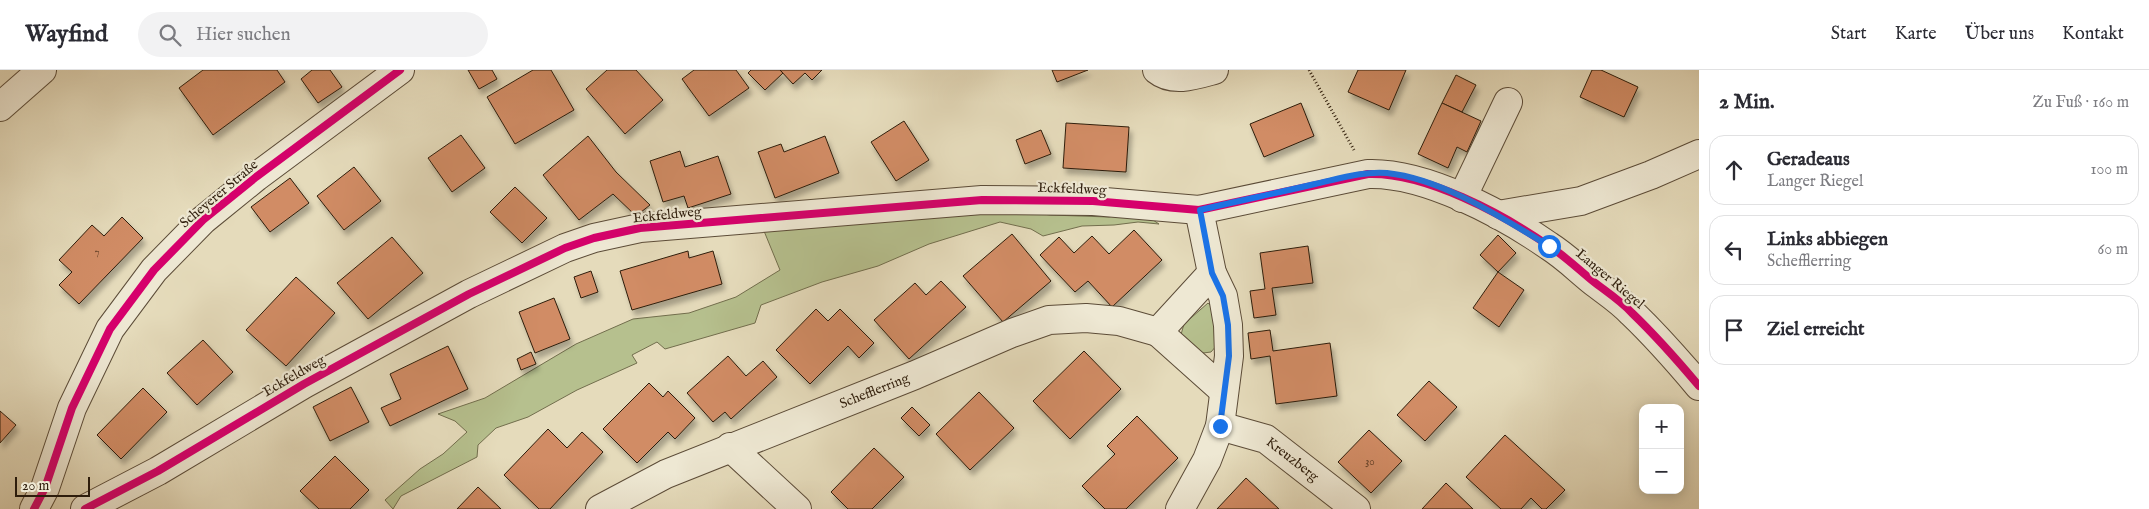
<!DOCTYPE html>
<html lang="de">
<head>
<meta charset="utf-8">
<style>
  :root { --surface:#fff; --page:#f2f2f3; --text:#2b2b33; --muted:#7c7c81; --line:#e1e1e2 }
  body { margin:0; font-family:"IM FELL English",serif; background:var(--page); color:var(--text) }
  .controls { position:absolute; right:15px; bottom:15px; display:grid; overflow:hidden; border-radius:10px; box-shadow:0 2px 12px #0003 }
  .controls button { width:45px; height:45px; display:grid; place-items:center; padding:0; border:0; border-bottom:1px solid var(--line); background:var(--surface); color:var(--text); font:25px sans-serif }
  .scale { position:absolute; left:15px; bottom:12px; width:75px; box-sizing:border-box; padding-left:5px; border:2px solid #2e1d0c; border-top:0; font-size:14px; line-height:18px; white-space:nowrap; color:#2e1d0c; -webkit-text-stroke:4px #eee8d3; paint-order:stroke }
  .stop { position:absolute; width:15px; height:15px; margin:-11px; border:4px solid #1a73e8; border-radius:50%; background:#fff }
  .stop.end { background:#1a73e8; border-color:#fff; box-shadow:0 1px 5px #0008 }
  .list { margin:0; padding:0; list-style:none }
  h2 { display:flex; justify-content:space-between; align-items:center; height:65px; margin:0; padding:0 20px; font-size:21px }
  h2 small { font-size:16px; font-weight:400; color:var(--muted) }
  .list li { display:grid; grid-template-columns:32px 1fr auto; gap:15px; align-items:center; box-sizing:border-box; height:70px; margin:0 10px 10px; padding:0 10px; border:1px solid var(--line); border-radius:15px }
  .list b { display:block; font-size:19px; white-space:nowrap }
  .list p { margin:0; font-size:16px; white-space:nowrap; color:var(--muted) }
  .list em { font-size:16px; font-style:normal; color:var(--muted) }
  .icon { flex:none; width:28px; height:28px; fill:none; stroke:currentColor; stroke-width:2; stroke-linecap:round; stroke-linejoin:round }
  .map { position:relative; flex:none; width:1699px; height:439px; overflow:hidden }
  header { display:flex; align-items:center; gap:30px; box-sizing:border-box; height:70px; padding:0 25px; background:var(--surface); border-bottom:1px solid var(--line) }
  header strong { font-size:24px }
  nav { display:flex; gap:28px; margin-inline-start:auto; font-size:18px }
  .search { width:350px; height:45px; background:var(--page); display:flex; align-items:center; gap:12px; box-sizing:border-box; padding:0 18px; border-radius:28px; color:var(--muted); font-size:19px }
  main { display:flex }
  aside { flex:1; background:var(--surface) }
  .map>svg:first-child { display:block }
  .green { fill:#b6c08e; stroke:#726e4d }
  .building { fill:#d18c65; stroke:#2e1d0c; filter:url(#shadow) }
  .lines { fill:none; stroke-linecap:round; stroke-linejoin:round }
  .minor-casing { stroke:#5c4c38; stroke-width:30 }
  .path { stroke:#2e1d0c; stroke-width:3; stroke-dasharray:1 2.5; stroke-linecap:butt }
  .minor { stroke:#eee8d3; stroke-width:28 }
  .cycleway-casing { stroke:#eee8d3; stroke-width:11 }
  .cycleway { stroke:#d6006c; stroke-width:8 }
  .route { stroke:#1a73e8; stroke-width:6 }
  .labels { text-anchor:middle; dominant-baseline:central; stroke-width:4.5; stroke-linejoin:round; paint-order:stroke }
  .number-label { font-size:11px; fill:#573922 }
  .street-label { font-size:14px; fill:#2e1d0c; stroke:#eee8d3 }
</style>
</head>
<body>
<header>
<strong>Wayfind</strong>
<div class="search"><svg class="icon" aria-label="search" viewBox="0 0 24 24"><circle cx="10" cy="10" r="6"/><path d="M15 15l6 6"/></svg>Hier suchen</div>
<nav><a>Start</a><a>Karte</a><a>Über uns</a><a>Kontakt</a></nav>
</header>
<main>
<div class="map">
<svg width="1699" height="439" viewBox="0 0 1699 439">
  <defs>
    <filter id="shadow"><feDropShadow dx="3" dy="5.5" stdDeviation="2.5" flood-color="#0004"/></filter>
  </defs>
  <rect width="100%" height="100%" fill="#e5dbbb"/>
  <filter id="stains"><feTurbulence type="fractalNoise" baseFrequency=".004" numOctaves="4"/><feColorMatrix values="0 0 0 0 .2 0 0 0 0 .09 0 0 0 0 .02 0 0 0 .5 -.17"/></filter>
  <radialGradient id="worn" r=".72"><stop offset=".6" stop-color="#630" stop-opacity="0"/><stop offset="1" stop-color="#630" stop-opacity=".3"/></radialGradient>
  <g class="green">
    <path d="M998,137L1050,145L1109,147L1138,140L1159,154L1138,152L1114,155L1082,156L1043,166L1031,159L1000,152L929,174L878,196L822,212L761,235L755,253L665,279L657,272L632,285L637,293L577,320L528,347L496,358L478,375L477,387L401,426L393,439L385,430L420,399L443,384L467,362L455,351L438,344L485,328L576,274L633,249L689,243L736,227L780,200L764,161Z"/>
    <path d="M1208,233L1213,238L1217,275L1211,282L1203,283L1180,268L1184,254Z"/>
  </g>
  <g class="building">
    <path d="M203,0H277L285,12L213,65L179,18Z"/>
    <path d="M312,0H330L342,17L318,33L301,9Z"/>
    <path d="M468,0H492L497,9L479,19Z"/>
    <path d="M533,0H551L574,40L515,74L487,27Z"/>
    <path d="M607,0H636L663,30L625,64L586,19Z"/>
    <path d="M694,0H736L749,18L709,46L682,9Z"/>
    <path d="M751,0H780L783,3L765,20L748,3Z"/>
    <path d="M780,0H822L812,10L805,3L793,14Z"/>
    <path d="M1052,0H1088L1057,12Z"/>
    <path d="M1358,0H1406L1389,40L1348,22Z"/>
    <path d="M1592,0H1601L1638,17L1624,47L1580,27Z"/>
    <path d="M1456,5L1476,15L1462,42L1442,33Z"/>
    <path d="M1301,33L1314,66L1264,87L1250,54Z"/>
    <path d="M1442,33L1481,51L1467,82L1457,77L1448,98L1418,84Z"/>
    <path d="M904,51L929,90L896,111L871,72Z"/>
    <path d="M1066,53L1129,57L1126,102L1063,98Z"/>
    <path d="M1041,60L1051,84L1025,94L1016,70Z"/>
    <path d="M461,65L485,98L452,122L428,88Z"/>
    <path d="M588,66L616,102L650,135L636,146L613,124L579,150L543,105Z"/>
    <path d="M825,66L839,103L775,128L758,82L781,74L784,82Z"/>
    <path d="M680,81L685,97L718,86L731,124L688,138L684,126L663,132L650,91Z"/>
    <path d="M354,97L381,131L344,160L317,126Z"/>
    <path d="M290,108L309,133L270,162L251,137Z"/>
    <path d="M515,117L547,148L522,173L490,142Z"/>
    <path d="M122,147L143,168L79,234L59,215L72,202L59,190L92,155L104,166Z"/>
    <path d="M1134,160L1162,190L1112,237L1088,211L1075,222L1040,185L1059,167L1074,183L1092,166L1109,184Z"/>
    <path d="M1012,164L1051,211L1003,252L963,206Z"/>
    <path d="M1498,165L1516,183L1498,202L1480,185Z"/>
    <path d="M392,167L423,203L368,249L337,213Z"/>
    <path d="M1308,176L1313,213L1272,218L1276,245L1254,248L1250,221L1265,219L1260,183Z"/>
    <path d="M688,181L689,188L713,181L722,214L632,240L620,201Z"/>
    <path d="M591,201L598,222L581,228L574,207Z"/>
    <path d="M1498,202L1524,220L1499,257L1473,238Z"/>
    <path d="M296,207L335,243L286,296L246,260Z"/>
    <path d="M941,211L966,237L909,289L874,250L915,213L926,225Z"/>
    <path d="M554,228L570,269L535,283L519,242Z"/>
    <path d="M816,239L828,251L840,239L874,273L859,288L848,276L810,314L776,280Z"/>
    <path d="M1270,260L1273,281L1330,273L1337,326L1276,334L1270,286L1251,289L1248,263Z"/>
    <path d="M203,270L233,302L197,335L167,303Z"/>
    <path d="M448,276L468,319L390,356L381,338L401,329L390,304Z"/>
    <path d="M1084,281L1121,319L1070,369L1033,331Z"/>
    <path d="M531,282L536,294L521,300L517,289Z"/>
    <path d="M728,286L746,306L763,291L777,307L731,349L725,342L713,352L687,323Z"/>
    <path d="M1429,311L1457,337L1425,371L1397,345Z"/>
    <path d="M649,313L663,327L668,321L695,348L675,369L668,362L637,393L603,359Z"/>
    <path d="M351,317L369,352L330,371L313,337Z"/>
    <path d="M143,318L167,342L121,389L97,365Z"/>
    <path d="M979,322L1014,358L970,400L936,364Z"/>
    <path d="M912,337L930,355L919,366L901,348Z"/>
    <path d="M0,341L16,355L0,373Z"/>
    <path d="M1137,346L1178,388L1126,439H1105L1082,416L1115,384L1107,376Z"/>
    <path d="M548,359L567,378L582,362L603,382L550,439H539L504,405Z"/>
    <path d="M1369,360L1402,391L1371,423L1338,392Z"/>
    <path d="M1505,365L1565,420L1546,439H1542L1531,428L1521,439H1501L1466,407Z"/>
    <path d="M874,378L904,407L872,439H848L831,422Z"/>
    <path d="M335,386L369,420L350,439H319L300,421Z"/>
    <path d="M1246,408L1279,439H1217Z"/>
    <path d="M1446,413L1473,439H1422Z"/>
    <path d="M478,417L501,439H457Z"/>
  </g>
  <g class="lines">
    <g class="minor-casing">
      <g id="minor">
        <path d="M1157,0C1173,13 1196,5 1214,0"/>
        <path d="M0,37L42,0"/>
        <path d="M1462,128L1508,32"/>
        <path d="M1498,145L1581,131L1651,105L1699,84"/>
        <path d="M1212,203L1158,262L1224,321"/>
        <path id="s1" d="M1220,356L1266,369L1356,439"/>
        <path d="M730,377L797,439"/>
        <path d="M34,439L45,418L72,338L110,259L154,200L203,150L256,107L400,0"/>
        <path d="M85,439L158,401L304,314L469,224L565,178L594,168L640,158L982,130L1093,131L1199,140L1368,104C1425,102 1503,144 1549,176C1565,186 1579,200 1594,212C1607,222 1621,231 1632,243C1656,266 1678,291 1699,316"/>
        <path id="s2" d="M600,439L666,404L915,305L1012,263L1049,250L1086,248L1119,251L1158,262"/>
        <path d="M1180,439L1207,390L1220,356L1229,286L1228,255L1223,226L1212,203L1199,140"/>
      </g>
    </g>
    <path class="path" d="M1309,0L1354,80"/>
    <use href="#minor" class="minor"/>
    <g class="cycleway-casing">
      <g id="cycleway">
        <path d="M34,439L45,418L72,338L110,259L154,200L203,150L256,107L400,0"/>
        <path d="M85,439L158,401L304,314L469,224L565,178L594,168L640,158L982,130L1093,131L1199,140L1368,104C1425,102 1503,144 1549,176C1565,186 1579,200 1594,212C1607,222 1621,231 1632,243C1656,266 1678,291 1699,316"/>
      </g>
    </g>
    <use href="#cycleway" class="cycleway"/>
  </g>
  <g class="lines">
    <path class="route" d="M1220,356L1229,286L1228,255L1223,226L1212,203L1200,140C1238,131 1277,123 1315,114C1338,109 1363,101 1387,103C1443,109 1502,148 1549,176"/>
  </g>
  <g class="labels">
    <g class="number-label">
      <text x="97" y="182">7</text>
      <text x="1370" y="392">30</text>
    </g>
    <g class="street-label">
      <text transform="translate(1072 119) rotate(2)">Eckfeldweg</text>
      <text transform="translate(219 124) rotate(-40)">Scheyerer Straße</text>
      <text transform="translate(667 145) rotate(-6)">Eckfeldweg</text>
      <text transform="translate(1610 209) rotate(40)">Langer Riegel</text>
      <text transform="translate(294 306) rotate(-30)">Eckfeldweg</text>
      <text stroke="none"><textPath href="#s2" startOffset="299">Schefflerring</textPath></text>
      <text stroke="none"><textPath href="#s1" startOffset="81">Kreuzberg</textPath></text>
    </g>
  </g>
  <rect width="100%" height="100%" filter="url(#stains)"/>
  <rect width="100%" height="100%" fill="url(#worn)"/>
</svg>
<div class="controls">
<button>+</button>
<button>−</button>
</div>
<div class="scale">20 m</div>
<div class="stop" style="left:1549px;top:176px"></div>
<div class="stop end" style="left:1220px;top:356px"></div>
</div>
<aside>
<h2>2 Min.<small>Zu Fuß · 160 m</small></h2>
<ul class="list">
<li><svg class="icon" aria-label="ahead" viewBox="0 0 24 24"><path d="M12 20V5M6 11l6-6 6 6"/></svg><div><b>Geradeaus</b><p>Langer Riegel</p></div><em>100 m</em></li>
<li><svg class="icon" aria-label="left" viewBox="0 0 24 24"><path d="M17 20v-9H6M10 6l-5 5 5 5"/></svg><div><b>Links abbiegen</b><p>Schefflerring</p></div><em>60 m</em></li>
<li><svg class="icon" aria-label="arrive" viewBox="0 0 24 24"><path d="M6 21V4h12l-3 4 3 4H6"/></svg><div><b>Ziel erreicht</b></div></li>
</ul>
</aside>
</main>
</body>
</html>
